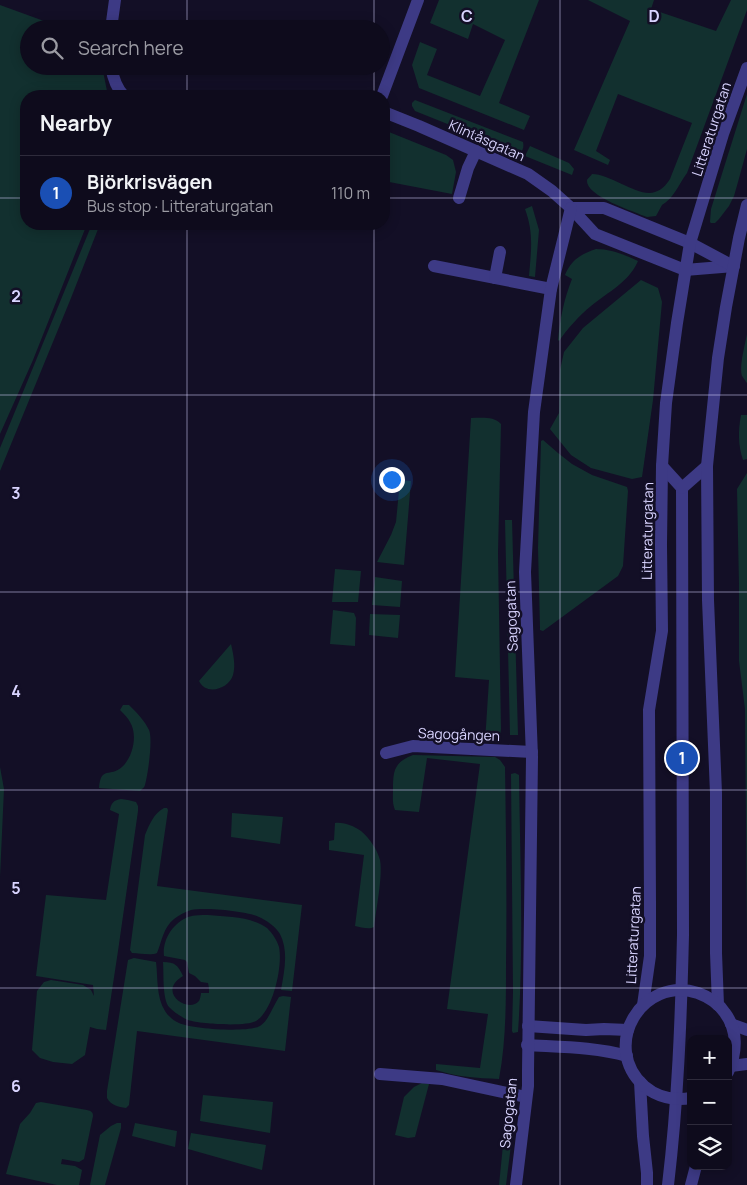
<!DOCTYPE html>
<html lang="en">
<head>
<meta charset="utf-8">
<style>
  :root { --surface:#0e0b1c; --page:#1c1929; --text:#f1f3f6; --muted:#9b9ba3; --line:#2e2b3b; --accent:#b45309 }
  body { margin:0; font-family:Manrope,sans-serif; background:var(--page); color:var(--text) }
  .controls { position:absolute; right:15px; bottom:15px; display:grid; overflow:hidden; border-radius:10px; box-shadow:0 2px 12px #0003 }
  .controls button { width:45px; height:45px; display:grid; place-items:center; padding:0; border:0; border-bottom:1px solid var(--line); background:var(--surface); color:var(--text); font:25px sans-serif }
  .you { position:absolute; left:391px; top:479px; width:18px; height:18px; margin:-12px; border:4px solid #fff; border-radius:50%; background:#1a73e8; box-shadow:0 0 0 8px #1a73e833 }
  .badge { display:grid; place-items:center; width:32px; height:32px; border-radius:50%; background:var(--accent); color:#fff; font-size:16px; font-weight:700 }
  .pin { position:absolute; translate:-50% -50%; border:2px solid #fff; box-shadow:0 1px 5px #0006 }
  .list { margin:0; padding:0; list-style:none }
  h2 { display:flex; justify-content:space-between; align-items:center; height:65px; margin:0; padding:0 20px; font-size:21px }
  h2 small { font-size:16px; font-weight:400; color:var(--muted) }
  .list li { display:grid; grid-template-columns:32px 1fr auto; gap:15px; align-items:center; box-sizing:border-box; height:75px; padding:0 20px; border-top:1px solid var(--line) }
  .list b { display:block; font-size:19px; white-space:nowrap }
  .list p { margin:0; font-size:16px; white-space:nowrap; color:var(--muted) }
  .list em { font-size:16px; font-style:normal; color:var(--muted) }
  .icon { flex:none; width:28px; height:28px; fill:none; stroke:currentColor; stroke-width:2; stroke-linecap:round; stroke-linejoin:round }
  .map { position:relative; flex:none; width:747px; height:1185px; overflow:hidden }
  .search { position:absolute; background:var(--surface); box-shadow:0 2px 12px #0003; left:20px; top:20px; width:370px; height:55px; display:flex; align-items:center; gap:12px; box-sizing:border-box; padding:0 18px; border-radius:28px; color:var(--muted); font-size:19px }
  .panel { position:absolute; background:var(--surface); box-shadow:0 2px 12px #0003; left:20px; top:90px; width:370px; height:140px; border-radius:20px }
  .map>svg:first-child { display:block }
  .green { fill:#12302f }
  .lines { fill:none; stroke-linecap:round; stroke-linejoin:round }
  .minor { stroke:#3d3a85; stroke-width:12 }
  .grid { fill:none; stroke:#d9d4ff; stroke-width:1; stroke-opacity:0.55 }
  .labels { text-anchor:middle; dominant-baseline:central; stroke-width:5; stroke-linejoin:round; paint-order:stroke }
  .street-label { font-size:14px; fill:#d9d4ff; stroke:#130f26 }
  .grid-label { font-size:16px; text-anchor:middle; font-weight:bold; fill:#d9d4ff; stroke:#130f26; stroke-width:5; stroke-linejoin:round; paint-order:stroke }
</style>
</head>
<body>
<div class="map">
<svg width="747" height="1185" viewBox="0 0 747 1185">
  <rect width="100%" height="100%" fill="#130f26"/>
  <g class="green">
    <path d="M439,0H539L499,103L530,116L524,130L419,88L412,65L420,42L437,49L427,75L480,96L505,40L473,24L468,39L430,23Z"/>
    <path d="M588,0H654L651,9L716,31L731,0H747V10L687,173C679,184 673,199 662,205L656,216L647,217C635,212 585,196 587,180C588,178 591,176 592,174C611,174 639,198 655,192C662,190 666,185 670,179L692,123L618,94L596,151L610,160L608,165L574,150L630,21Z"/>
    <path d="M0,5L66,29H29V66H102L108,96H26V224H87L33,360L0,434Z"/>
    <path d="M747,94V149L738,182L734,196L729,206L719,219L715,223H711L710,222L711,209Z"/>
    <path d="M415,100L523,142C524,147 523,150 520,153L415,111L412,106V103Z"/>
    <path d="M384,130L446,155L453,160L456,172L452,194L384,181Z"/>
    <path d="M530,146L569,163L574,169L572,175L525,156Z"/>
    <path d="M532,206L539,230L535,277L529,276C531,252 534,233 525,209Z"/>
    <path d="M92,224H100L71,298L0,471V448Z"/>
    <path d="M596,249C611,249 625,255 638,261C629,282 608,292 591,306C580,315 567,329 559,341L558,340C560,319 564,299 572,279L565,275C571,260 581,254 596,249Z"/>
    <path d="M641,280L658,288L662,302L653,400L642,477L632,479L591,468L571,455L550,429L559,413L560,370L564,352L583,328Z"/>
    <path d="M747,334V383C746,382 743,377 742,376C739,366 745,345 747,334Z"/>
    <path d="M741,415H747V459L743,460C738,445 738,431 741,415Z"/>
    <path d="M471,418C481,418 494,416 501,424L498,553L501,729L500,736L497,742H485L489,680L455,677Z"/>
    <path d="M543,440L558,453L572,464L592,475L627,487L628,491L623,566L618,576L543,631L540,630V628L538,548L541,441Z"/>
    <path d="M747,473V938L745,709L739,661V584L737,489Z"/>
    <path d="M400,480L411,481L404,565L377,562L391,535L396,522Z"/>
    <path d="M505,520H512L518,735H510Z"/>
    <path d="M335,569L361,571L358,602H332Z"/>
    <path d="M375,577L402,581L400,607L372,605Z"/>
    <path d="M333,610L354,613L356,618L355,646L330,644Z"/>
    <path d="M370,614L400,615L398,638L369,635Z"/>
    <path d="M231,644C233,653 236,665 233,675C229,689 206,696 199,681Z"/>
    <path d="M123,705H129C136,712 145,721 149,730C153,739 148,774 145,785C144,788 143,788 140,791L99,788C101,765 110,778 122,767C133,757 138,735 130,722C128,718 124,714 120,710Z"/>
    <path d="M413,755L495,757L500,760L505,767C506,833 507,899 506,965C506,1003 506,1042 499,1079C477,1078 457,1077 436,1070V1064L480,1068L488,1014L447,1009L480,764L427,758L419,812L395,810C392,803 393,797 393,790C393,771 394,762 413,755Z"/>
    <path d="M0,767L4,789L0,877Z"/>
    <path d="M515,773L519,775C520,861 524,946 518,1032L513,1033L512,1031L513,992L511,774Z"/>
    <path d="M121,799L128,800L136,802L138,806V811L118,951L106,1030L97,1029L90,1027L85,1055L72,1064L53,1062L40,1058L32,1050L37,991L44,982L51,980L83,985L91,990L94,996L93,985L36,976L46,895L106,900L119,814L110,810C111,803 114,800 121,799Z"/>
    <path d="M164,808H167L168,810L157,886L302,905L292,991L281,990C284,972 289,952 280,934C276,927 266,920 259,917C247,911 204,907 191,910C185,912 179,915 174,919C163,928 162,941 157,953C150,956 140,953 132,953L130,950L145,835C149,825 154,813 164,808Z"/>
    <path d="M232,813L283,817L280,844L231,837Z"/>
    <path d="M335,823C345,822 353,826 361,831C370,839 377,849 380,860C383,876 376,910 374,927C369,930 361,927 355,926L364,855L329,850V841L334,840Z"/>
    <path d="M208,915C228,917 250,916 267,928C272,933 277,940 279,947C283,966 273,1011 256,1021C246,1027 199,1024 188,1020C181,1017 174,1012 169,1007C162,998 164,973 163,962C175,962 178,965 183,976C156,992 188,1014 199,1001C200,999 201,995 201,993H209V988L208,983L201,982L195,976L189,973L187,962L185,960L164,956C162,940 173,923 188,917C194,915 202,915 208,915Z"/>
    <path d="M134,958L156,962C158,977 156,997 165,1011C168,1016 174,1021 179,1023C192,1029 248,1033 260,1026C269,1020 273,1006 279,997L283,996L291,997L285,1051L137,1031L129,1105L126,1108C118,1107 111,1105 107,1098V1091L128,960Z"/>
    <path d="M422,1083L429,1084L415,1137L408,1138L395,1135L404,1097L414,1087Z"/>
    <path d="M203,1095L273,1102L270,1133L200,1121Z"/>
    <path d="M41,1102L87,1110C91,1111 93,1112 93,1116L84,1159L79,1162L62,1159L61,1164L75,1166L82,1170L79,1185H57L6,1174L20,1124L30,1113L36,1103Z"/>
    <path d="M117,1123H121V1128L105,1185H90L100,1135L111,1126Z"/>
    <path d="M135,1123L177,1131L175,1147L132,1136Z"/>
    <path d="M191,1133L266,1145L262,1170L188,1149Z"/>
    <path d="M503,1145H511L506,1185H499Z"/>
  </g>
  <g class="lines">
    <g class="minor">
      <path d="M111,29L115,0"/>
      <path d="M111,66C113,78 116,88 124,96"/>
      <path d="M382,96L418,0"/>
      <path d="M384,112L419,126L528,174L552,191L571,208L595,234L685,270L734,266"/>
      <path d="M459,198L468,168L476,151"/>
      <path d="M571,208H604L690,243L733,266"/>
      <path d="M434,266L551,289"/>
      <path d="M495,278L500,252"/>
      <path d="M662,466L682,488L683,935C681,1019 678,1101 668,1185"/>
      <path d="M682,488L707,466"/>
      <path d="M386,753L413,746L532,752"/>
      <path d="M643,1005L650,956V901L649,710L662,631L661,545L662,466L666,403L677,323L690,243L723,134L747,68"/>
      <path d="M718,1005L716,953V793L708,600L707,466L718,358L726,307L739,238L747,205"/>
      <path d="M731,1024L747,1030"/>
      <path d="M528,1026L586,1030L604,1029L628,1030"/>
      <path d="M527,1045C560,1047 596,1047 627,1056"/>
      <path d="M731,1066L747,1064"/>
      <path d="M380,1074L442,1079L526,1097"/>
      <path d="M640,1082L643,1136L647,1173V1185"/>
      <path d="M691,1098C674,1101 657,1097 644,1086C600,1046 642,975 698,993C709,997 719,1004 725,1013C738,1030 737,1053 728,1072"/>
      <path d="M516,1185L528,1086V1071L532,757L525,572L534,412L551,289L571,208"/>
      <path d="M691,1185L696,1166"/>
    </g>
  </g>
  <path class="grid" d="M187,0V29M374,0V29M560,0V1185M187,66V96M374,66V96M0,198H26M384,198H747M187,224V1185M374,224V1185M0,395H747M0,592H747M0,790H747M0,988H747"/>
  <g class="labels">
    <g class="street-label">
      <text transform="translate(711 129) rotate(-72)">Litteraturgatan</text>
      <text transform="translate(487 140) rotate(24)">Klintåsgatan</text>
      <text transform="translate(647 531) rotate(-89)">Litteraturgatan</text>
      <text transform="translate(511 616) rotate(-92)">Sagogatan</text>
      <text transform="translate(459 734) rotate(2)">Sagogången</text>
      <text transform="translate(633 935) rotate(-87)">Litteraturgatan</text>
      <text transform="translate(508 1113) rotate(-84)">Sagogatan</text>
    </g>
  </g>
  <g class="grid-label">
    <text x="467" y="22">C</text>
    <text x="654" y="22">D</text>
    <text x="16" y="302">2</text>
    <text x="16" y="499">3</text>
    <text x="16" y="697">4</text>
    <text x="16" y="894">5</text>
    <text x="16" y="1092">6</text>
  </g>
</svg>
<div class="controls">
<button>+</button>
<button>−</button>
<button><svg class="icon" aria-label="layers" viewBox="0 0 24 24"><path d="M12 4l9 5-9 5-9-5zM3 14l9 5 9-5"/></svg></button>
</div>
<div class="you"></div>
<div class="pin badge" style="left:682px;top:758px;background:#1a4fb4">1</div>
<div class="search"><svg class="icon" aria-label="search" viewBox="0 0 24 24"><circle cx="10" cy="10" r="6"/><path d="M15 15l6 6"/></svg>Search here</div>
<section class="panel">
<h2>Nearby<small></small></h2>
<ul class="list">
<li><span class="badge" style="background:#1a4fb4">1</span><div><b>Björkrisvägen</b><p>Bus stop · Litteraturgatan</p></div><em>110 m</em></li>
</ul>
</section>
</div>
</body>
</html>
